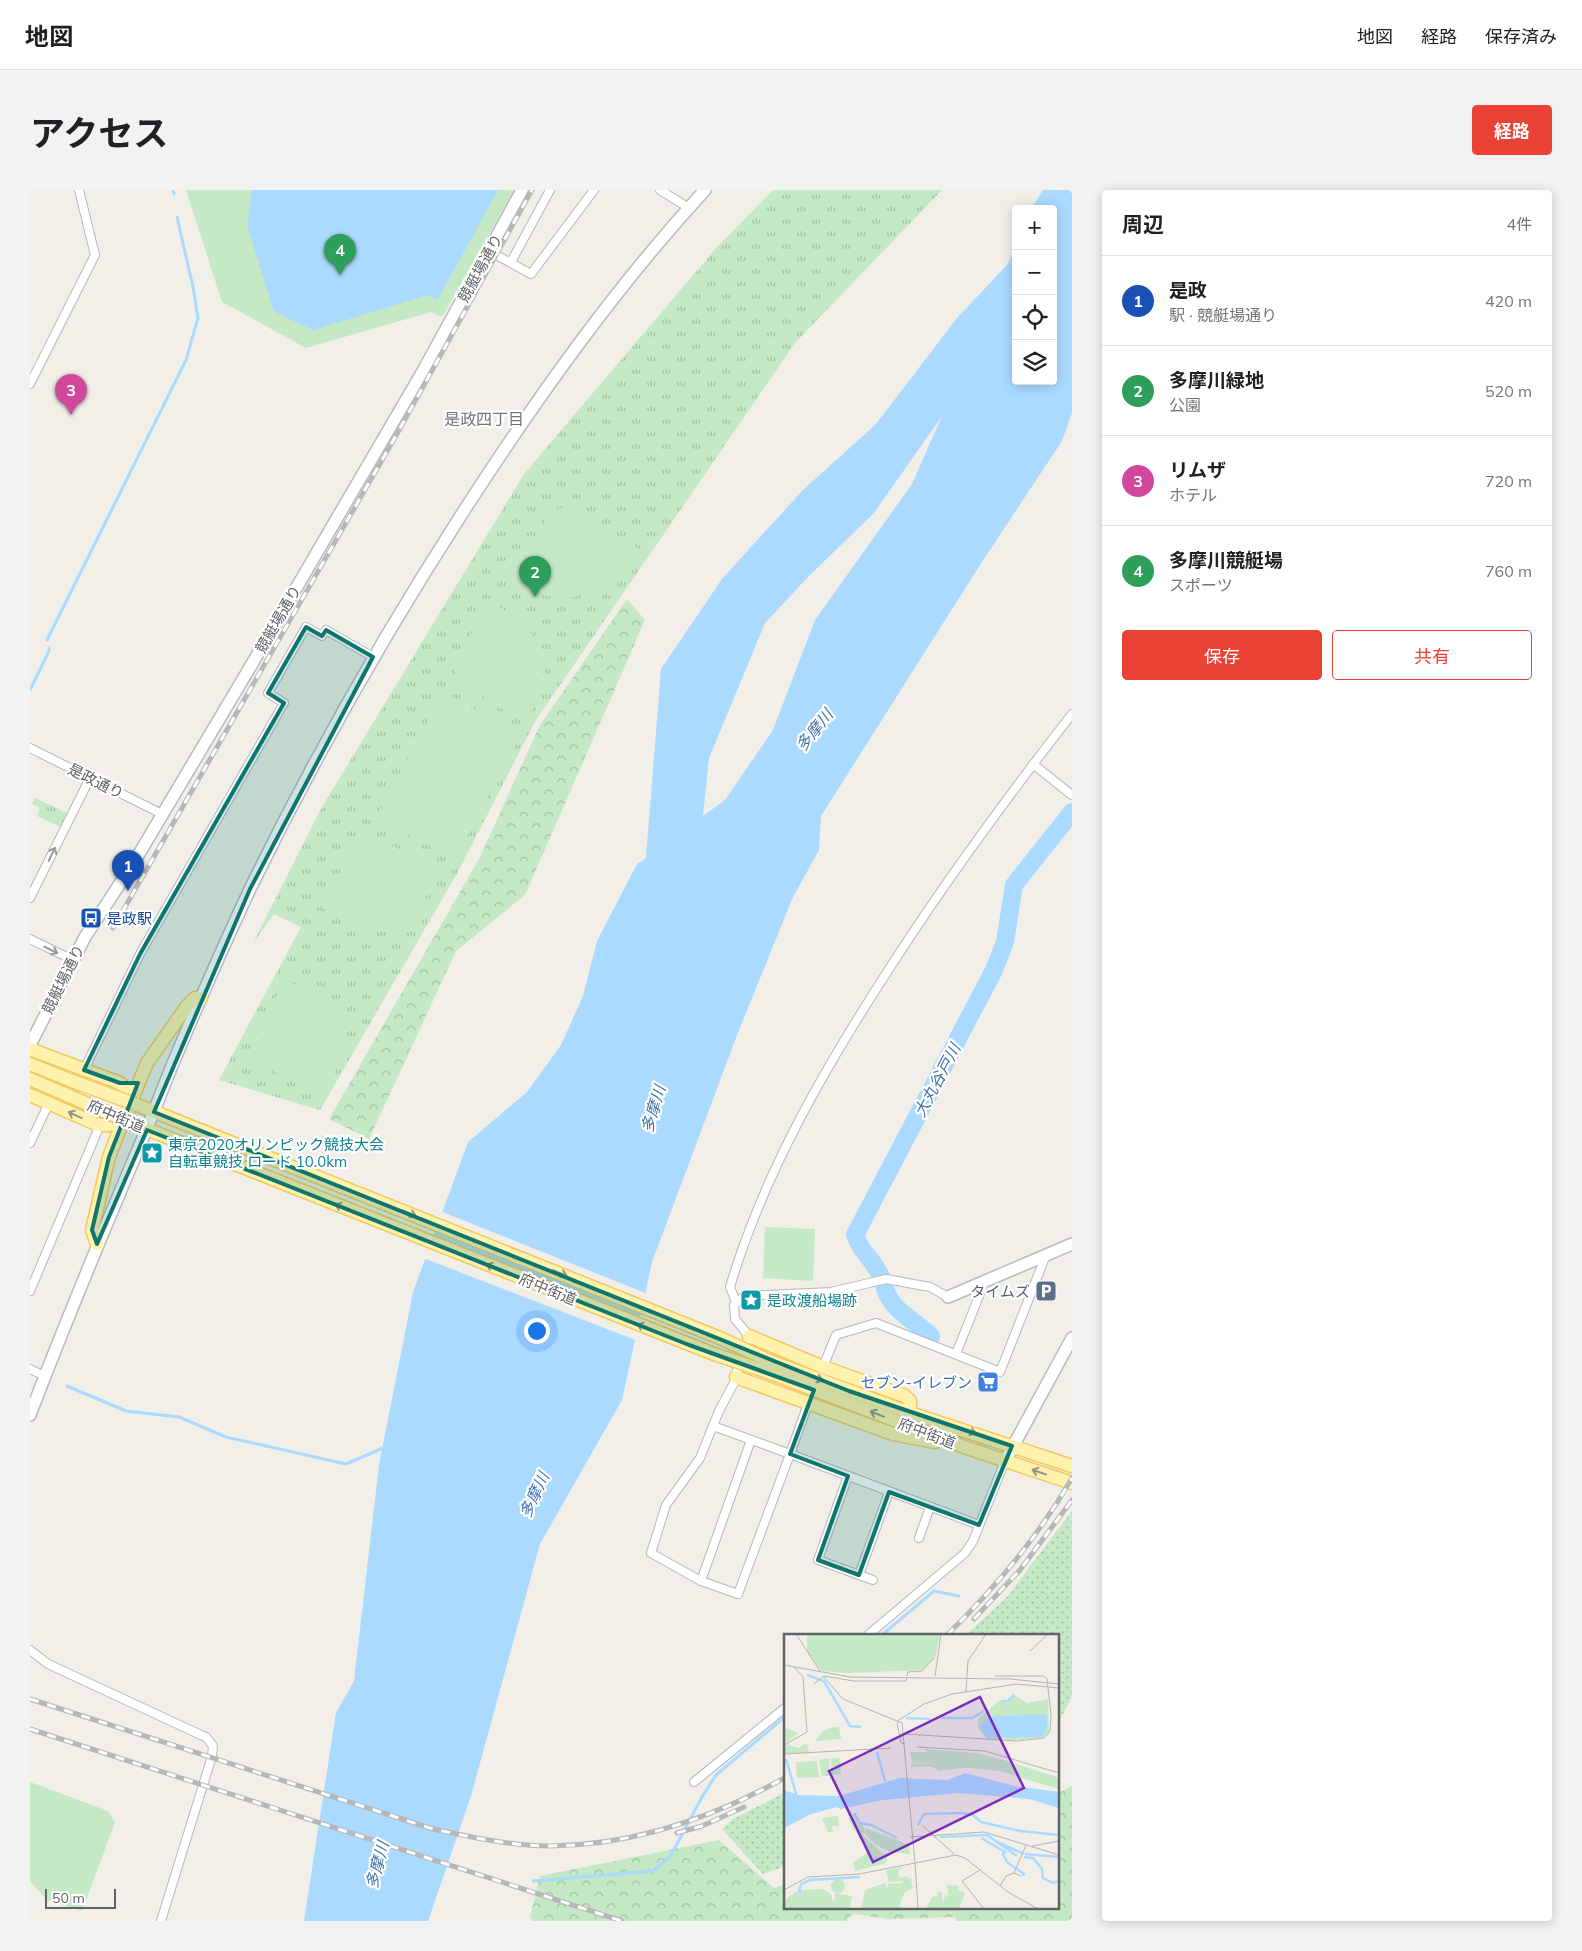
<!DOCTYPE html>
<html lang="ja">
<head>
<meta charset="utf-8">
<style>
  :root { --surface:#fff; --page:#f2f2f2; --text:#202124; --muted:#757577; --line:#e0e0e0; --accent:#ea4335 }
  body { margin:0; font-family:Mulish,"Noto Sans JP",sans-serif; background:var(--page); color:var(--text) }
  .controls { position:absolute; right:15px; top:15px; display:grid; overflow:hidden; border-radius:5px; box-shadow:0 2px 12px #0003 }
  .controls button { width:45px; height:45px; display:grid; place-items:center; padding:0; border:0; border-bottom:1px solid var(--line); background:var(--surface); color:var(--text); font:25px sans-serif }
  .scale { position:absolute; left:15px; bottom:12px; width:71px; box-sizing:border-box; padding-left:5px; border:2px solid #5f6368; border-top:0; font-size:14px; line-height:18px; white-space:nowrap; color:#5f6368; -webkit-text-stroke:4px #fff; paint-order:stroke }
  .you { position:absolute; left:506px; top:1140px; width:18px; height:18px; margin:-12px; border:4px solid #fff; border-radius:50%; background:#1a73e8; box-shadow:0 0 0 8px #1a73e833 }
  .badge { display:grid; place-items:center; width:32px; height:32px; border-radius:50%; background:var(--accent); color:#fff; font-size:16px; font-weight:700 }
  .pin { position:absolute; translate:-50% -41px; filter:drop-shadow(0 1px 2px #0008) }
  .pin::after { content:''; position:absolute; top:26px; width:18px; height:15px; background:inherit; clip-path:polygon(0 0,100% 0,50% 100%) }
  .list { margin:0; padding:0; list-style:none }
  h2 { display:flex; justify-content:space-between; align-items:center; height:65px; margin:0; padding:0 20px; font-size:21px }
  h2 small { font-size:16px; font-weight:400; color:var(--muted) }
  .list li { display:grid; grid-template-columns:32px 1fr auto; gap:15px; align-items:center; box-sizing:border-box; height:90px; padding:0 20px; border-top:1px solid var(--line) }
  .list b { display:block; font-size:19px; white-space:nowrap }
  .list p { margin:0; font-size:16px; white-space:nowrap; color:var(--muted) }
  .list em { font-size:16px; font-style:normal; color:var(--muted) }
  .actions { display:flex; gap:10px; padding:15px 20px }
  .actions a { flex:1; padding:11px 0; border:1px solid var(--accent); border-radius:5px; text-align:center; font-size:18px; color:var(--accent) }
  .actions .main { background:var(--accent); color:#fff }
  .icon { flex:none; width:28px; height:28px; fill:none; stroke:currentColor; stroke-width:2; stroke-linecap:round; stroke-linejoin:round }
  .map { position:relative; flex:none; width:1042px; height:1731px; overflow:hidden; border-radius:5px }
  header { display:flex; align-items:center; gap:30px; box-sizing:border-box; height:70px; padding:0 25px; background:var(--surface); border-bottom:1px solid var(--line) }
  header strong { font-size:24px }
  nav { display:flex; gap:28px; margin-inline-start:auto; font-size:18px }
  .intro { display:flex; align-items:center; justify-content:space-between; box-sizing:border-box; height:120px; padding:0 30px }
  h1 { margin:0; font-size:35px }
  .button { padding:12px 22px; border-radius:5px; background:var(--accent); color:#fff; font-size:18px; font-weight:700 }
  main { display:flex; gap:30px; padding:0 30px }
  aside { flex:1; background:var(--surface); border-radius:5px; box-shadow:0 2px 12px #0003 }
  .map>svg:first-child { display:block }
  .grass { fill:url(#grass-dots) }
  .forest { fill:url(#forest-crowns) }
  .park { fill:url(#park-tufts) }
  .pitch { fill:#c5e8c5 }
  .water { fill:#aadaff; fill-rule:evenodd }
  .pier { fill:#f1efe8 }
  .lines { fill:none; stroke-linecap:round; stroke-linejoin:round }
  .stream { stroke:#aadaff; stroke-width:3 }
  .river { stroke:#aadaff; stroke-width:18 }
  .street-casing { stroke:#b5b8bc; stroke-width:10 }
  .secondary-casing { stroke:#b6babf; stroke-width:14 }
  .primary-casing { stroke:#f2c960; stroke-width:15 }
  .street { stroke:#fff; stroke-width:8 }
  .secondary { stroke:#fff; stroke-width:11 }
  .primary { stroke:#fff2af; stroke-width:12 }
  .rail-casing { stroke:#b6b7b8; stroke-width:5 }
  .rail { stroke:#fff; stroke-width:3; stroke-dasharray:9; stroke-linecap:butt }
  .primary-bridge-casing { stroke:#f2c960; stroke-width:15; stroke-linecap:butt }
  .primary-bridge { stroke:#fff2af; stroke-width:12 }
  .oneway { stroke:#979a9d }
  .oneway2 { stroke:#979581 }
  .marked { fill:#0f766e; fill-opacity:0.2; stroke:#0f766e; stroke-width:4; stroke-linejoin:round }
  .labels { text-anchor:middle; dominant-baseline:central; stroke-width:4.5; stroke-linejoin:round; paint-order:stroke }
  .street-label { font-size:15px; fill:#5f6368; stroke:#fff }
  .transit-label { font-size:15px; fill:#164399; stroke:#fff; text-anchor:start }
  .culture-label { font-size:15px; fill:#0d838f; stroke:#fff; text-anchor:start }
  .service-label { font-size:15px; fill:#4e5e75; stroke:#fff; text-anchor:end }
  .shop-label { font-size:15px; fill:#366cbe; stroke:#fff; text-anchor:end }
  .neighbourhood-label { font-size:16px; fill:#70757a; stroke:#fff }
  .water-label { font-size:16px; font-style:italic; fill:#4174aa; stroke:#fff }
  .inset-river { fill:none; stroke:#aadaff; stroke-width:2.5 }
  .inset-road { fill:none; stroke:#b3b3b1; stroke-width:1 }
  .view { fill:#7b2cbf; fill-opacity:0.15; stroke:#7b2cbf; stroke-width:2.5 }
  .inset-edge { fill:none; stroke:#5f6368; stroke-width:2.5 }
</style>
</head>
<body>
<header>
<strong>地図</strong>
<nav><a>地図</a><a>経路</a><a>保存済み</a></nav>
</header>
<div class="intro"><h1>アクセス</h1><a class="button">経路</a></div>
<main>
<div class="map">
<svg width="1042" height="1731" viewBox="0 0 1042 1731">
  <defs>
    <pattern id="grass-dots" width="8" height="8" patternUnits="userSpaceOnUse" patternTransform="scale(1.25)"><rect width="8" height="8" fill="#c5e8c5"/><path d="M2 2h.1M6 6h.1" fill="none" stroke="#a3c0a4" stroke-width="1.8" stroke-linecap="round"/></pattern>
    <pattern id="forest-crowns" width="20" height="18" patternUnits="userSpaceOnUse" patternTransform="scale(1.25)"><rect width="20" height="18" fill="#c5e8c5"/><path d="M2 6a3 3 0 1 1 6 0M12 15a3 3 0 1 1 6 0" fill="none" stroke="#a3c0a4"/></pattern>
    <pattern id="park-tufts" width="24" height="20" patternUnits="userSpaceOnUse" patternTransform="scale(1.25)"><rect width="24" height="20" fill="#c5e8c5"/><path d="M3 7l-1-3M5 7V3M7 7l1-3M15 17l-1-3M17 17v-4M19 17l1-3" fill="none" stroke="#a3c0a4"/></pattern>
  </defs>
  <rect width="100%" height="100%" fill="#f1efe8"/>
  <g class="grass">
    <path d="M1042,1321V1506L1028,1534V1445H936L977,1407Z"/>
    <path d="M756,1602V1676L733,1684L692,1639L703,1629Z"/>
  </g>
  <g class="forest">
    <path d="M597,409L615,430L495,705L426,761L339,949L299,929L449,669L510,535Z"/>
    <path d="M1042,1596V1731H927L925,1727L859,1729L823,1724L816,1731H503L500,1727L510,1686L689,1650L744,1698L756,1694V1717H1028V1603Z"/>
  </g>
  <g class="park">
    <path d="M743,0H912L765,153L506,530L429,680L290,920L189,890L271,737L244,724L223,753L292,617L494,284L687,57Z"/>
    <path d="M5,608L37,623L30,637L7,626L10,618L2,614Z"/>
  </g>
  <g class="pitch">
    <path d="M156,0H484L412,127L401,122L276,158L192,112Z"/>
    <path d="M541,315L610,360L580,395L542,408L503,404L478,385L522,321Z"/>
    <path d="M461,412L495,433L513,461L514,500L494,533L430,492L421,474Z"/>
    <path d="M414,502L491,545L425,669L346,628Z"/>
    <path d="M349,649L408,679L395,710L373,739L340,743L291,717L324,656Z"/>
    <path d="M255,790L286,803L313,825L318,858L291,907L228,873L221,856Z"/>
    <path d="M735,1037L785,1039L783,1091L733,1088Z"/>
    <path d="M0,1592L78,1621L85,1632L52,1721L17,1710L0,1691Z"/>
  </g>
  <g class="water">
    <path d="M222,0H468L408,109L398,105L283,140L245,122L243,119L217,35Z"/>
    <path d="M1013,0H1042V223L1032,251L950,375L791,626L789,660L763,707L707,845L622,1072L592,1210L510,1354L441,1606L398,1731H274L306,1523L324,1491L349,1275L383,1102L438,952L497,902L531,855L553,806L567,751L607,674L616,668L631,479L692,389L773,300L846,234L927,128L978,74L986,55V191H1023V19H1001ZM912,226L882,294L785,430L743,540L695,610L673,626L679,568L735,433L778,387L844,323Z"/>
  </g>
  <g class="pier">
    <path d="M410,1021L618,1104L613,1124L403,1041Z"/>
    <path d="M401,1045L612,1130L608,1151L393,1068Z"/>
  </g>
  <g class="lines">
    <g class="stream">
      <path d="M143,0L144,4"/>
      <path d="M17,450L156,170L168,128L163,97L147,27"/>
      <path d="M0,500L19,461V458"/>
      <path d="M37,1196L96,1221L149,1227L196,1247L316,1274L353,1258L355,1259"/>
      <path d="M852,1445L904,1401L929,1406"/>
      <path d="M503,1691L623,1681L640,1667L672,1607L686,1585L756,1526"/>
    </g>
    <path class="river" d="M901,1146C887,1133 866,1122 858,1106C854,1098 853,1088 848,1081C840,1066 832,1064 825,1045L964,780L975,752L984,695L1042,622"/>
    <g class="street-casing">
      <g id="street">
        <path d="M630,0L659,18"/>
        <path d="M459,61L501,84L564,0"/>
        <path d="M481,72L520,0"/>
        <path d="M0,194L65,65L49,0"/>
        <path d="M0,558L132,624"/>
        <path d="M1003,574L1042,605"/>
        <path d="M0,708L60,588"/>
        <path d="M0,749L43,770"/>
        <path d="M54,880L110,764L254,513L238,503L276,437L292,446L296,440L343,467"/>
        <path d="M0,953L19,913"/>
        <path d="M0,1101L70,935"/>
        <path d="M918,1107L900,1097L856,1089L801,1102L714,1106L704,1115L705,1129L719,1146L707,1180L705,1191L689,1221L670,1268L636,1315L621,1363L671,1391L708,1404L760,1264L949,1335"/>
        <path d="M706,1112L700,1097C734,982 796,876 861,776C917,689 978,606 1042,524"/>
        <path d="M926,1164L955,1091"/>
        <path d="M793,1177L806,1145L846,1133L970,1182L1016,1065"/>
        <path d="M0,1179L15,1186"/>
        <path d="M683,1236L760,1264L778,1214"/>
        <path d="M818,1286L788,1370L843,1390"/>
        <path d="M889,1348L900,1317"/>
        <path d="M829,1385L859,1302"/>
        <path d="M671,1391L721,1250"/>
        <path d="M838,1445L935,1363L943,1351L975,1271"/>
        <path d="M0,1460L18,1474L171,1545L176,1547L183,1556L182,1566L131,1731"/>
        <path d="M664,1592L756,1517"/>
      </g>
    </g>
    <g class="secondary-casing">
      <g id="secondary">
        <path d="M0,855L55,747L106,669L216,484L393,181L492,0"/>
        <path d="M918,1107L1042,1054"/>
        <path d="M0,1225C35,1133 73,1042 112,950C125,920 136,889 149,859C172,805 196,750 221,697C285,566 358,438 437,316C509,205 586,97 675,0"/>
        <path d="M975,1271L1042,1148"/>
      </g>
    </g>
    <g class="primary-casing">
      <g id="primary">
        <path d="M0,859L90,893C112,912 93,942 66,934L0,905"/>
        <path d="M0,874L42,891"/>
        <path d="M0,889L37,905"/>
        <path d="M100,914L117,873L157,816L165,808H171"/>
        <path d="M105,914L690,1148"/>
        <path d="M99,932L684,1164"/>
        <path d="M67,1054L62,1040L79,967L94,928"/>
        <path d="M719,1146L793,1177L875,1206L880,1211V1223"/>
        <path d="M740,1171L880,1223L1042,1276"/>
        <path d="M735,1181L937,1258L1042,1293"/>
        <path d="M706,1187L863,1244L905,1252"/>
      </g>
    </g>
    <use href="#street" class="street"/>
    <use href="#secondary" class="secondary"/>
    <use href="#primary" class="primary"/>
    <g class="rail-casing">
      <g id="rail">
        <path d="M83,738L363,251L502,0"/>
        <path d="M944,1429L990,1380L1042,1310"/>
        <path d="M917,1445C965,1398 1009,1346 1042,1288"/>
        <path d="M0,1509L403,1639C441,1647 481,1656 520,1656C605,1655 683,1628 756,1587"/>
        <path d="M0,1539L592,1731"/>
        <path d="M647,1643L672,1636L714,1617"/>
      </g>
    </g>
    <use href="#rail" class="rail"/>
    <g class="primary-bridge-casing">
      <g id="primary-bridge">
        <path d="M42,891L105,914"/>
        <path d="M37,905L99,932"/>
        <path d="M690,1148L740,1171"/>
        <path d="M684,1164L735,1181"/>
      </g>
    </g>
    <use href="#primary-bridge" class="primary-bridge"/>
  </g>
  <defs><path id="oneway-shaft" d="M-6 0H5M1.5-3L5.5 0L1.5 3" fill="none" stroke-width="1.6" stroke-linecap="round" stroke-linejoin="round" transform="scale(1.25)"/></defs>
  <g class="oneway">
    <use href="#oneway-shaft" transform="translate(22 664) rotate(-64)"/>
    <use href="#oneway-shaft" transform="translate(21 760) rotate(26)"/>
  </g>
  <g class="oneway2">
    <use href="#oneway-shaft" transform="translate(45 925) rotate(-155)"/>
    <use href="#oneway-shaft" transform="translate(312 1017) rotate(-158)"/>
    <use href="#oneway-shaft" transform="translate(379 1023) rotate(22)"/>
    <use href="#oneway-shaft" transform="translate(463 1077) rotate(-158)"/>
    <use href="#oneway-shaft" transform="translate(530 1083) rotate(22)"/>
    <use href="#oneway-shaft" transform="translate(614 1137) rotate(-158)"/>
    <use href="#oneway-shaft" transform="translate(786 1188) rotate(21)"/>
    <use href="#oneway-shaft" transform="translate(847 1224) rotate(-159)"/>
    <use href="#oneway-shaft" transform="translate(939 1241) rotate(18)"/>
    <use href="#oneway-shaft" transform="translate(1009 1282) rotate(-161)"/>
  </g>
  <path class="marked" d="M276,437L292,446L296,440L343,467L220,699L124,922L819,1201L982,1256L949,1335L859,1302L829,1385L788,1370L818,1286L760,1264L784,1200L659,1155L117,940L67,1054L62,1040L79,967L108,893H90L54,880L110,764L254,513L238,503Z"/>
  <defs>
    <g id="bus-square" transform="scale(1.125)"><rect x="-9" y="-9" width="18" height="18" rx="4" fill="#1a4fb4" stroke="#fff"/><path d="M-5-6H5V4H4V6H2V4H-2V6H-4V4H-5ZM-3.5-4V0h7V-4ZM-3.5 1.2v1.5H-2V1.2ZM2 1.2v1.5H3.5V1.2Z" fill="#fff"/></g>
    <g id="sight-square" transform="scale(1.125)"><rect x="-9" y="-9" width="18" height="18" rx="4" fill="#0f9aa8" stroke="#fff"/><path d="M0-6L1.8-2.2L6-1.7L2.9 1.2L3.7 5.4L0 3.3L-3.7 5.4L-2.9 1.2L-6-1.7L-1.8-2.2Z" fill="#fff"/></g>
    <g id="parking-square" transform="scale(1.125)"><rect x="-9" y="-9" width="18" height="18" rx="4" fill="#5c6f8a" stroke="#fff"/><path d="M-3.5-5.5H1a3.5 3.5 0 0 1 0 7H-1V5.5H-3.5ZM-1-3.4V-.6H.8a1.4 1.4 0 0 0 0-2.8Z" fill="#fff"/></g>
    <g id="supermarket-square" transform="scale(1.125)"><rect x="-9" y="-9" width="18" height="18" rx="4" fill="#3f7fe0" stroke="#fff"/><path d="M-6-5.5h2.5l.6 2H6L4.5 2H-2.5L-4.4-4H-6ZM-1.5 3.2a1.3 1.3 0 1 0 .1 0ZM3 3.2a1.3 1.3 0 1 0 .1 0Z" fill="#fff"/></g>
  </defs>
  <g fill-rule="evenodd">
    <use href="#bus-square" x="61" y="728"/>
    <use href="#sight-square" x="122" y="963"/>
    <use href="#parking-square" x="1016" y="1101"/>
    <use href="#sight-square" x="721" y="1110"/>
    <use href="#supermarket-square" x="958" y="1192"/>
  </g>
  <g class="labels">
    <g class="street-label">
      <text transform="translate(450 78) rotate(-61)">競艇場通り</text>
      <text transform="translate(248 429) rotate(-60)">競艇場通り</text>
      <text transform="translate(66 591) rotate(26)">是政通り</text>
      <text transform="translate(33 789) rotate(-63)">競艇場通り</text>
      <text transform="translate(86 926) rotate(23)">府中街道</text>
      <text transform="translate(518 1099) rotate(22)">府中街道</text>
      <text transform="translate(897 1243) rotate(21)">府中街道</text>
    </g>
    <g class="transit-label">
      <text x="77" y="728">是政駅</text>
    </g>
    <g class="culture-label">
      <text x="138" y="954">東京2020オリンピック競技大会<tspan x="138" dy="17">自転車競技 ロード 10.0km</tspan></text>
      <text x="737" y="1110">是政渡船場跡</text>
    </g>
    <g class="service-label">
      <text x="1000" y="1101">タイムズ</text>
    </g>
    <g class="shop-label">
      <text x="942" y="1192">セブン-イレブン</text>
    </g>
    <g class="neighbourhood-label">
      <text x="454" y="229">是政四丁目</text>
    </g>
    <g class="water-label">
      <text transform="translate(784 540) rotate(-51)">多摩川</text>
      <text transform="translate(907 890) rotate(-62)">大丸谷戸川</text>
      <text transform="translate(623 919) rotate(-73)">多摩川</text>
      <text transform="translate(504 1305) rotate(-65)">多摩川</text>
      <text transform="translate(347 1675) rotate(-75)">多摩川</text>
    </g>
  </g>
  <g transform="translate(754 1444)">
    <rect width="275" height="275" fill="#f1efe8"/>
    <path d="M82,194L125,211L126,220L106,218L91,210L80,199Z" fill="#c5e8c5"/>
    <path d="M127,129L171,131L186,133L155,137L148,133H127ZM70,180L81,194L79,201L103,224L102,229L71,237L69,229L84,218L64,185ZM121,244H127L128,253H131L120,259L115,273L119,275H77L81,256L101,249L103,255L104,250L118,249ZM162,247L164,251L175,252L174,256L181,259L175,275H142L148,263L154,262L153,258L157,257L159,268L162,260L165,263ZM39,255L48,261V267L51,266V259L68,262L65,275H0V266L15,256Z" fill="#c5e8c5"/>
    <path d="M0,93L14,99L0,110ZM23,109L25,119H0L2,110L14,114ZM140,115L192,119L220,126L275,144V155L215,137L128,128L126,118H143ZM120,233L114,237L116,244L123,242L122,247L105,248L102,236Z" fill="#c5e8c5"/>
    <path d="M23,0H156L152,21L139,36L61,39L38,37L23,18ZM231,61L243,69L264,65L265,98L260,103L238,106L202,105L194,94V85L215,67L224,69ZM49,93H55L57,105L31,107L39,97ZM45,124L46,142H38L35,126ZM47,124H56L57,140L48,141ZM33,127L35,143L13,144L12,128ZM54,182L55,192H48L49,198H44L38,184ZM47 252a7 7 0 1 1 14 0a7 7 0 1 1-14 0Z" fill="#c5e8c5"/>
    <path d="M263,81V95L258,103L204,104L196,94L202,84L209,82ZM181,139L231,152L275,158V174L245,165L175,159L99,166L56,175L53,173L27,180L0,194V156L14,161L55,162L116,144L164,146Z" fill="#aadaff"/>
    <path class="inset-river" d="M23,41L40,47L66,92L77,93M217,67H224L230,61M122,84L146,85M157,84H188L200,77M93,118L101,147M2,125L13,163M70,179L76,189L87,191L113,204M134,191L140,180L177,179L189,181L197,188L236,197L275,201M156,203L203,201L233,222M197,204L221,218L219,220L223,228L240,240L239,242M211,207L240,220M241,220L275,223M240,223L249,224L258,235L259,244L269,249L275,247M15,258L17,250L26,246L76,243"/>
    <path class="inset-road" d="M12,0L36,37M246,17L264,0M0,31L66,43L226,45L275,50M39,42L59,65L118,89L131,229M123,42L124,38L138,37L151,23M151,42L157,0M211,42H260M30,50L40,42L70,47H122L123,43M182,58L184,27L202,0M115,86L140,70L168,60L233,50L275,54M115,86L113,89L117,109L121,110M121,100L233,107L260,104L266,97L267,81L263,45L260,42M0,111L23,98L19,43L10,33M133,113L201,117L275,139M0,120L107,114M138,191L170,220M126,203L200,198L275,221M248,212L275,207M131,229L134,275M196,236L178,247L200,275M230,239L242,211M216,252L222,242L230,239L237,242M0,256L24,243L75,240L172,221L181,224L224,258L254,275"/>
    <path class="view" d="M196,63L240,154L89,228L45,137Z"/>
    <rect width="275" height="275" class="inset-edge"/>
  </g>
</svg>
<div class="controls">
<button>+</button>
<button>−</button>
<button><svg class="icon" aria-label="locate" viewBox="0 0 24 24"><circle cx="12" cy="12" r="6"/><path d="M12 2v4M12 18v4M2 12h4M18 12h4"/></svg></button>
<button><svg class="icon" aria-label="layers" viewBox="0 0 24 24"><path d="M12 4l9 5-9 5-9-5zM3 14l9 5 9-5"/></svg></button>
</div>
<div class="scale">50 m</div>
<div class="you"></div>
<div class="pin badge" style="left:98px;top:701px;background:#1a4fb4">1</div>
<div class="pin badge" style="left:505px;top:407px;background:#2e9e5b">2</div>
<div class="pin badge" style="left:41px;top:225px;background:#d1479c">3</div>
<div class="pin badge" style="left:310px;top:85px;background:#2e9e5b">4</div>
</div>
<aside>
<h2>周辺<small>4件</small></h2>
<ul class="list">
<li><span class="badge" style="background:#1a4fb4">1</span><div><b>是政</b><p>駅 · 競艇場通り</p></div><em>420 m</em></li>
<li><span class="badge" style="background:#2e9e5b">2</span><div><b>多摩川緑地</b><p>公園</p></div><em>520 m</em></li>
<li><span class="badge" style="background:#d1479c">3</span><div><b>リムザ</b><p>ホテル</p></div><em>720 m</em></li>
<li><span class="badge" style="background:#2e9e5b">4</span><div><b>多摩川競艇場</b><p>スポーツ</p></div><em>760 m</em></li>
</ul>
<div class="actions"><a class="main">保存</a><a>共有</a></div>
</aside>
</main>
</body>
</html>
